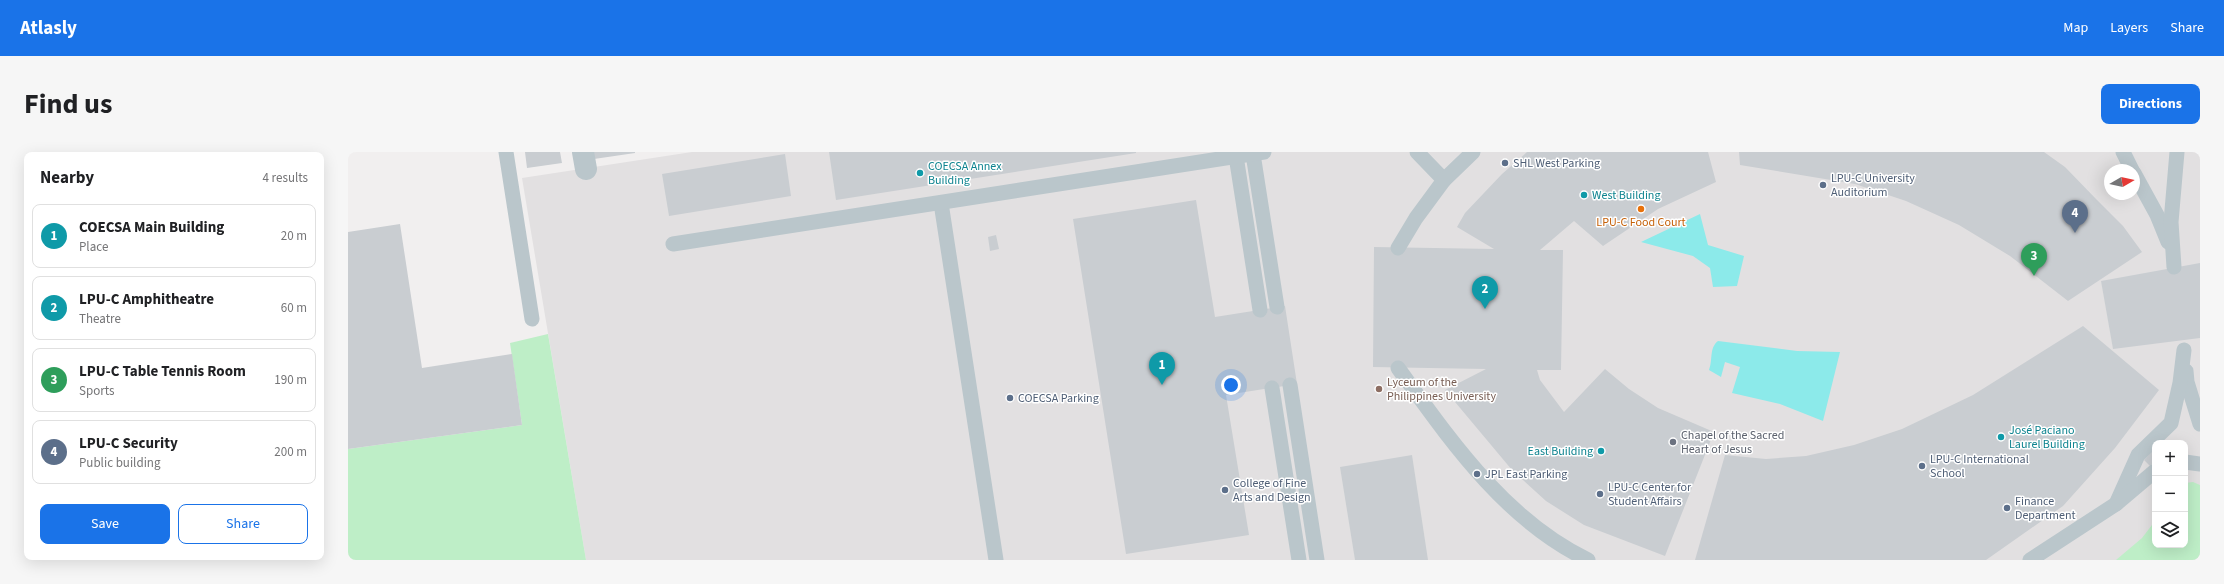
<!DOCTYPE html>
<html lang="en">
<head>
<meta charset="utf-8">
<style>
  :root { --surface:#fff; --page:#f6f6f6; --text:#202124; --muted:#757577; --line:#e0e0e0; --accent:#1a73e8 }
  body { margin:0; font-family:"Source Sans 3",sans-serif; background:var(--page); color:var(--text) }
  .controls { position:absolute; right:12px; bottom:12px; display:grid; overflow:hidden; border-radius:8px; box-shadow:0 4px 16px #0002 }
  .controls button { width:36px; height:36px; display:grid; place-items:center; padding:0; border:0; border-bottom:1px solid var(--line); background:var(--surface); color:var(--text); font:20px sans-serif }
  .compass { position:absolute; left:1756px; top:12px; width:36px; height:36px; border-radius:50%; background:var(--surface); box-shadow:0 4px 16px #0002; rotate:81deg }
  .you { position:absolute; left:883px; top:233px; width:14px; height:14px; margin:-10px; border:3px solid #fff; border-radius:50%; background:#1a73e8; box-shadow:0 0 0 6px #1a73e833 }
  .badge { display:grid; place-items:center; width:26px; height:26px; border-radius:50%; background:var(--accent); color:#fff; font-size:13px; font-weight:700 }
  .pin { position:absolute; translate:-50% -33px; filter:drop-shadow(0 1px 2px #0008) }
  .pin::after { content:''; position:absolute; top:21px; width:14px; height:12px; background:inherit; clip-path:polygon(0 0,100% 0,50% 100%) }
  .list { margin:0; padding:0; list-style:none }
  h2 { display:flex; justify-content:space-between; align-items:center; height:52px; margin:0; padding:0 16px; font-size:17px }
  h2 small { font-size:13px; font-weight:400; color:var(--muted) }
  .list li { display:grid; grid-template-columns:26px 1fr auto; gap:12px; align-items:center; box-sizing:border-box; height:64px; margin:0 8px 8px; padding:0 8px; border:1px solid var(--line); border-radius:8px }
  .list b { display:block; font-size:15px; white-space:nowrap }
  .list p { margin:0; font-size:13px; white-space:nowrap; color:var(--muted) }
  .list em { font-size:13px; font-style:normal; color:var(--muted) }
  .actions { display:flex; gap:8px; padding:12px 16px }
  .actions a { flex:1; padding:9px 0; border:1px solid var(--accent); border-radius:8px; text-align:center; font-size:14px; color:var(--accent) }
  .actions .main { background:var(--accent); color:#fff }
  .icon { flex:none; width:22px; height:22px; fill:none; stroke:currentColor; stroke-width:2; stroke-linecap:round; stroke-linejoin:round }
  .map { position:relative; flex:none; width:1852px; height:408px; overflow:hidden; border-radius:8px }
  header { display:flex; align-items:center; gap:24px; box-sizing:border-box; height:56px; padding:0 20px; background:var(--accent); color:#fff }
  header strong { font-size:19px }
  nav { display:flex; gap:22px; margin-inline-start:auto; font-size:14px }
  .intro { display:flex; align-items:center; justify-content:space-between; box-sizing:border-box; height:96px; padding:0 24px }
  h1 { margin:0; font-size:28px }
  .button { padding:10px 18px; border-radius:8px; background:var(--accent); color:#fff; font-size:14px; font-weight:700 }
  main { display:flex; gap:24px; padding:0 24px }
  aside { flex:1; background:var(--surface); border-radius:8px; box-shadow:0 4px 16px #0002 }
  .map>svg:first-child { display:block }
  .education { fill:#e2e0e1; fill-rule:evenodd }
  .green { fill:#beeec7 }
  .water { fill:#8ceaea }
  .building { fill:#c9cdd1 }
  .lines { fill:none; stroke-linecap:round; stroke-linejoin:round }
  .service { stroke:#bac6cb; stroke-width:15 }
  .minor { stroke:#bac6cb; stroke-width:22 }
  .service-dot { fill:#5c6f8a; stroke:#fff; stroke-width:1.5 }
  .culture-dot { fill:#0f9aa8; stroke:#fff; stroke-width:1.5 }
  .food-dot { fill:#e8710a; stroke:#fff; stroke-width:1.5 }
  .education-dot { fill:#8d6e63; stroke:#fff; stroke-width:1.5 }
  .worship-dot { fill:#6b7280; stroke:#fff; stroke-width:1.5 }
  .labels { text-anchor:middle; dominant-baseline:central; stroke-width:3; stroke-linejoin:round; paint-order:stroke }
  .service-label { font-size:12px; fill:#4e5e75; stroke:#fff; text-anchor:start }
  .culture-label { font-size:12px; fill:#0d838f; stroke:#fff; text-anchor:start }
  .food-label { font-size:12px; fill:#c56008; stroke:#fff }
  .education-label { font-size:12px; fill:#785e54; stroke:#fff; text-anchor:start }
  .worship-label { font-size:12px; fill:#5b616d; stroke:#fff; text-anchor:start }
</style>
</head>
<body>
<header>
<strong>Atlasly</strong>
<nav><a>Map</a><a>Layers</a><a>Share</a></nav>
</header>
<div class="intro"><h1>Find us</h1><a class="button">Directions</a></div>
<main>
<aside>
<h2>Nearby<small>4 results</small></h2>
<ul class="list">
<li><span class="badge" style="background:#0f9aa8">1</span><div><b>COECSA Main Building</b><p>Place</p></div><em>20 m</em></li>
<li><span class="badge" style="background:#0f9aa8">2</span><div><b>LPU-C Amphitheatre</b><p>Theatre</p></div><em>60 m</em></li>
<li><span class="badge" style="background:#2e9e5b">3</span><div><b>LPU-C Table Tennis Room</b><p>Sports</p></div><em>190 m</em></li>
<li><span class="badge" style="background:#5c6f8a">4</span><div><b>LPU-C Security</b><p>Public building</p></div><em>200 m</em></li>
</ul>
<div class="actions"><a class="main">Save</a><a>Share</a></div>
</aside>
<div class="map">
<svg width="1852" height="408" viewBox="0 0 1852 408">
  <rect width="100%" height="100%" fill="#f1efef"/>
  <path class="education" d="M344,0H1852V408H238L174,26ZM1762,18H1786V42H1762ZM1807,291H1837V393H1807Z"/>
  <g class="green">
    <path d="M200,182L238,408H0V297L174,273L162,191Z"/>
    <path d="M1845,330L1852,333V408H1768L1794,386L1807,369V393H1837V331Z"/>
  </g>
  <g class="water">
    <path d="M1352,62L1360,93L1396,104L1389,134L1365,135L1362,116L1345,104L1293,90Z"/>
    <path d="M1370,189L1449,199L1492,200L1475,269L1432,252L1384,241L1392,215L1377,210L1373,225L1361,218C1365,208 1361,196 1370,189Z"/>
  </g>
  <g class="building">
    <path d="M177,0H212L214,11L179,16Z"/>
    <path d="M245,0H287V1L246,7Z"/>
    <path d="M481,0H788V1L488,48Z"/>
    <path d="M1179,0H1360L1368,30L1310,57L1255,94L1226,69L1192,98H1215L1213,218H1189L1192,228L1216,260L1257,217L1281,237L1310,256L1366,280L1317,404L1236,373L1198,349L1164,318L1097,238L1138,217L1025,215L1026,95L1146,97L1109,75L1117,61L1154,22Z"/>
    <path d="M1391,0H1696L1717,15L1749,48L1775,74L1794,100L1720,149L1662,104L1611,73L1558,49L1507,32L1392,13Z"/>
    <path d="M437,2L443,44L321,64L314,22Z"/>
    <path d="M848,48L867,165L937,154L949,232L878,243L901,383L778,402L725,67Z"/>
    <path d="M52,72L74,216L164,202L174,273L0,297V80Z"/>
    <path d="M648,83L651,97L642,99L640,85Z"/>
    <path d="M1852,111V186L1765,197L1753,129Z"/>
    <path d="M1735,174L1811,238L1767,296L1715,354L1638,408H1347L1377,303L1418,307L1458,304L1506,293L1554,277L1625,243Z"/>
    <path d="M1806,297L1807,309L1802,314L1796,308Z"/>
    <path d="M1064,303L1080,408H1007L992,315Z"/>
  </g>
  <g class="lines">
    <g class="service">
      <path d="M158,0L184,167"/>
      <path d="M1069,0L1096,28"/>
      <path d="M1775,0L1784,18"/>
      <path d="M905,2L929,155"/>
      <path d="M888,4L912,158"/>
      <path d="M1786,21L1809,63L1820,90"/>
      <path d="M593,51L648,408"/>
      <path d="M325,92L916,0"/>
      <path d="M1050,96L1068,66L1096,28L1125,0"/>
      <path d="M1826,115L1823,70L1829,0"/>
      <path d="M1050,216C1103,289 1156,367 1240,408"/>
      <path d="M1838,219L1839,230L1852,272"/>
      <path d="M942,233L969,408"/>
      <path d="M924,236L951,408"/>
      <path d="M1837,310L1852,312"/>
      <path d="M1768,352L1790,303L1823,271L1832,231L1836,198"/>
      <path d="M1682,408L1768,352L1807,319"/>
    </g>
    <path class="minor" d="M235,0L238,17"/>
  </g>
  <g class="service-dot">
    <circle cx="1157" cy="11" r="4"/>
    <circle cx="1475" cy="33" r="4"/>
    <circle cx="662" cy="246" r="4"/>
    <circle cx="1574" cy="314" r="4"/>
    <circle cx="1129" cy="322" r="4"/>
    <circle cx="877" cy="338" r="4"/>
    <circle cx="1252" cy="342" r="4"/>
    <circle cx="1659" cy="356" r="4"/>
  </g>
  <g class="culture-dot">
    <circle cx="572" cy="21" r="4"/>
    <circle cx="1236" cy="43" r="4"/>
    <circle cx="1653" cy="285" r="4"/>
    <circle cx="1253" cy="299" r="4"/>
  </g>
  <circle class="food-dot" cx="1293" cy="57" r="4"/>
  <circle class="education-dot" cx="1031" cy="237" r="4"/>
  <circle class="worship-dot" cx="1325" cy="290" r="4"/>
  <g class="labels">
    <g class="service-label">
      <text x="1165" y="11">SHL West Parking</text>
      <text x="1483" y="26">LPU-C University<tspan x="1483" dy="14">Auditorium</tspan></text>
      <text x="670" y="246">COECSA Parking</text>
      <text x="1582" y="307">LPU-C International<tspan x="1582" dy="14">School</tspan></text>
      <text x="1137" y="322">JPL East Parking</text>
      <text x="885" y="331">College of Fine<tspan x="885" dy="14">Arts and Design</tspan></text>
      <text x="1260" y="335">LPU-C Center for<tspan x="1260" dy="14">Student Affairs</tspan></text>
      <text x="1667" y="349">Finance<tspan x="1667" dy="14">Department</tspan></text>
    </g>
    <g class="culture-label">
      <text x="580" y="14">COECSA Annex<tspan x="580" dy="14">Building</tspan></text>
      <text x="1244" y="43">West Building</text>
      <text x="1661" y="278">José Paciano<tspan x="1661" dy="14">Laurel Building</tspan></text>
      <text x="1245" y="299" text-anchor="end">East Building</text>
    </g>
    <g class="food-label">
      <text x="1293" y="70">LPU-C Food Court</text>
    </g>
    <g class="education-label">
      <text x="1039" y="230">Lyceum of the<tspan x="1039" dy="14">Philippines University</tspan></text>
    </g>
    <g class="worship-label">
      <text x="1333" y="283">Chapel of the Sacred<tspan x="1333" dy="14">Heart of Jesus</tspan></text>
    </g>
  </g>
</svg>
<div class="controls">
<button>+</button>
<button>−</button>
<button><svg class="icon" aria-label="layers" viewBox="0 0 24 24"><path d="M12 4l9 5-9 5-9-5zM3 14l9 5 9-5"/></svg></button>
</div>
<svg class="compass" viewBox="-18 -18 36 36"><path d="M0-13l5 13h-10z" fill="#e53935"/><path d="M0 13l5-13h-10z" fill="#757577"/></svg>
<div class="you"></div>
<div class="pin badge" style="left:814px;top:233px;background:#0f9aa8">1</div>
<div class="pin badge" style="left:1137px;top:157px;background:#0f9aa8">2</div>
<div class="pin badge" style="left:1686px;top:124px;background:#2e9e5b">3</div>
<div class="pin badge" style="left:1727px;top:81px;background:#5c6f8a">4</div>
</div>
</main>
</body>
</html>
